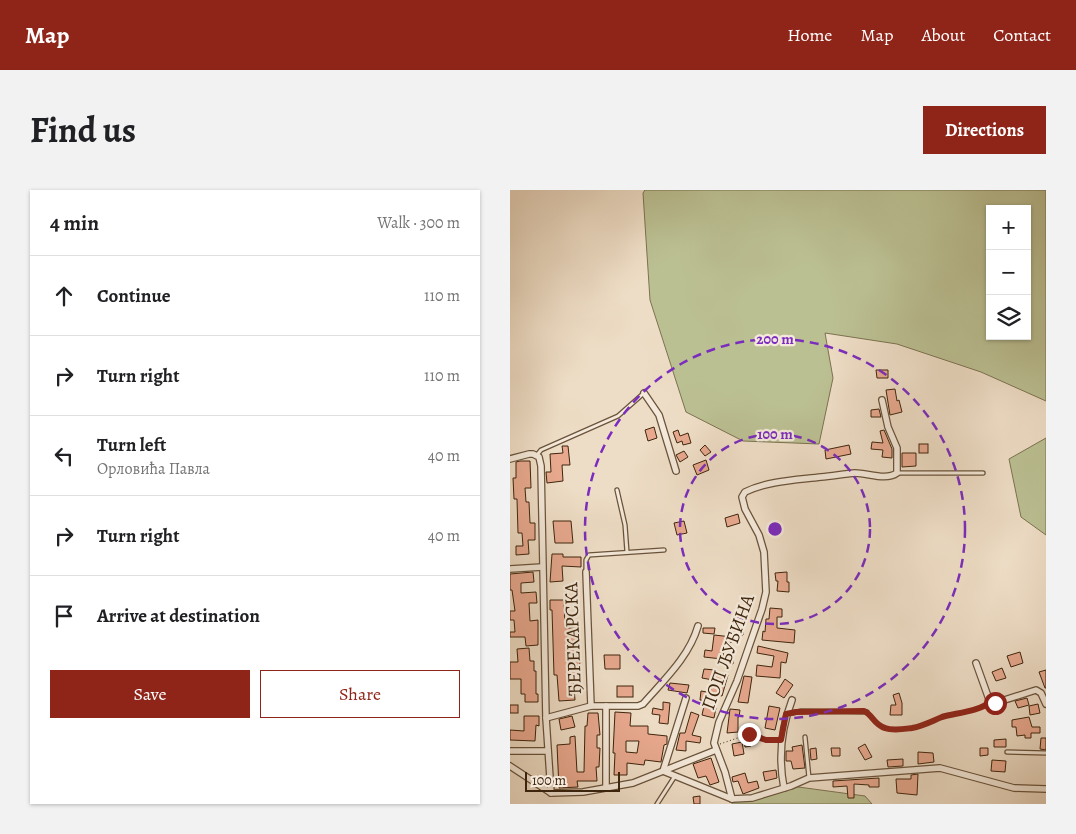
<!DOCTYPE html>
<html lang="en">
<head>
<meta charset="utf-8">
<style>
  :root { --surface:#fff; --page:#f2f2f2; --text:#202124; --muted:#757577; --line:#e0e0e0; --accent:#8f2418 }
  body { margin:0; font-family:Alegreya,serif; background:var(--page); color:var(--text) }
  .controls { position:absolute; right:15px; top:15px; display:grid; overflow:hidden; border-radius:0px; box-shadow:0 1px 4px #0004 }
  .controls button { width:45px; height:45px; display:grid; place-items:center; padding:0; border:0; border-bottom:1px solid var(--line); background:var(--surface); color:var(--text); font:25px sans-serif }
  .scale { position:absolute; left:15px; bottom:12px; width:95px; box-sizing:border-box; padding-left:5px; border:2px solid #3e250d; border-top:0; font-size:14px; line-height:18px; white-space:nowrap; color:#3e250d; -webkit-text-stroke:4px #f4e9da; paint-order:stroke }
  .stop { position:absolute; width:15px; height:15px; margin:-11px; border:4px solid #8f2418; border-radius:50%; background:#fff }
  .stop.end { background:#8f2418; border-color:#fff; box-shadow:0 1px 5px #0008 }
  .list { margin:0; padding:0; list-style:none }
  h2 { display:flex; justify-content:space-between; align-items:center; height:65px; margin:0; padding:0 20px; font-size:21px }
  h2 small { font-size:16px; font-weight:400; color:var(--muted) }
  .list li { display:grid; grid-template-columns:32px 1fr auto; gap:15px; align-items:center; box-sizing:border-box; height:80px; padding:0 20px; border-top:1px solid var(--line) }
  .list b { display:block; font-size:19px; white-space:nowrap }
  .list p { margin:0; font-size:16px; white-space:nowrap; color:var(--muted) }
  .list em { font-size:16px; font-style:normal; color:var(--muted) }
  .actions { display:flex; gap:10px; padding:15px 20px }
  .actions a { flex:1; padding:11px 0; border:1px solid var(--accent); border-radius:0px; text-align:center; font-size:18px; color:var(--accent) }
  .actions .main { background:var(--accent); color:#fff }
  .icon { flex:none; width:28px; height:28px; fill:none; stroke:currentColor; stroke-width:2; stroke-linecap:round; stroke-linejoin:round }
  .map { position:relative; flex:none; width:536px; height:614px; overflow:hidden; border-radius:0px }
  header { display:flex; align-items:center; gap:30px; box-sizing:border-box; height:70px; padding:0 25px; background:var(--accent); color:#fff }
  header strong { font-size:24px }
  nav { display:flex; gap:28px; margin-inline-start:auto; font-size:18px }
  .intro { display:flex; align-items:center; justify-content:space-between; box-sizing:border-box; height:120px; padding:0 30px }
  h1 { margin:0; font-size:35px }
  .button { padding:12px 22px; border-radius:0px; background:var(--accent); color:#fff; font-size:18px; font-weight:700 }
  main { display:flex; gap:30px; padding:0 30px }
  aside { flex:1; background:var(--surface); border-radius:0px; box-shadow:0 1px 4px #0004 }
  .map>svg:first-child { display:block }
  .green { fill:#bbc093; stroke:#7c7250; fill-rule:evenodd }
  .building { fill:#e8a98f; stroke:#3e250d; fill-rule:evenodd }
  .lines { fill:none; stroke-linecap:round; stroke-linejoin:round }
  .lane-casing { stroke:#6a533b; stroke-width:5.5 }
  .street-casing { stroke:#6a533b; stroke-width:8 }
  .path { stroke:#3e250d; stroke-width:1; stroke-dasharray:1 2.5; stroke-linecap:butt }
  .lane { stroke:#f4e9da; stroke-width:3 }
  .street { stroke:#f4e9da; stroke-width:5.5 }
  .route { stroke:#8f2418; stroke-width:6 }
  .ring { fill:none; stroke:#7b2cbf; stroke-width:2.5; stroke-dasharray:9 6 }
  .labels { text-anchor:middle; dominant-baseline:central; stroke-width:4.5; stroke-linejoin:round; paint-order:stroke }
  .street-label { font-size:19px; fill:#3e250d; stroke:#f4e9da }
  .centre { fill:#7b2cbf; stroke:#f4e9da; stroke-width:2.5 }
  .ring-label { font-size:15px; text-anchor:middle; font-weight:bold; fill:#7b2cbf; stroke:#f4e9da; stroke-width:4.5; stroke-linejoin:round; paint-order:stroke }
</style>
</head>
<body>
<header>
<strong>Map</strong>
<nav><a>Home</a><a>Map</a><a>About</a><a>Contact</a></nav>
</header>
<div class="intro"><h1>Find us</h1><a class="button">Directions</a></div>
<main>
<aside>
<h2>4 min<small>Walk · 300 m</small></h2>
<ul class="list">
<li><svg class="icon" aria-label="ahead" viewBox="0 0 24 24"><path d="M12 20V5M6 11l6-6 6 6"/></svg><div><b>Continue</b></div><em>110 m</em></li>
<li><svg class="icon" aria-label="right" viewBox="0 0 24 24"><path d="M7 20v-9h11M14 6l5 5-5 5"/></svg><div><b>Turn right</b></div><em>110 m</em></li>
<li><svg class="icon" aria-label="left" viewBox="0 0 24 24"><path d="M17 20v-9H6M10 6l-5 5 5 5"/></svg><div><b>Turn left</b><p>Орловића Павла</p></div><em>40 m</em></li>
<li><svg class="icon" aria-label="right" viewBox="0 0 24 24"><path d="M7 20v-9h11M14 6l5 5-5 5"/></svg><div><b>Turn right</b></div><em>40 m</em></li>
<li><svg class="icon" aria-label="arrive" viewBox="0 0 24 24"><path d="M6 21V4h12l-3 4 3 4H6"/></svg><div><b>Arrive at destination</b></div></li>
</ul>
<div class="actions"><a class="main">Save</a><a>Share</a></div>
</aside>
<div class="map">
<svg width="536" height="614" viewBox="0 0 536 614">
  <rect width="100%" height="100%" fill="#eeddc6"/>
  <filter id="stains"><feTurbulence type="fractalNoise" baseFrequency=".004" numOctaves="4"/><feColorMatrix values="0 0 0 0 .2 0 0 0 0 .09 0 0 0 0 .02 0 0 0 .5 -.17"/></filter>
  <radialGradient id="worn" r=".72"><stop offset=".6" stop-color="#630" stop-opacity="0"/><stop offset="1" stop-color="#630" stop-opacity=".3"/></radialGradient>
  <g class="green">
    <path d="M135,0H536V211L471,182L387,154L315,143L323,188L309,254L233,251L176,222L140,110L133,3ZM480,19H517V146H480Z"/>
    <path d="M536,248V345L511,327L499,269Z"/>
    <path d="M281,596L355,606L362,614H222V609L242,608Z"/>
  </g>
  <g class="building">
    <path d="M366,180H378V188H367Z"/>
    <path d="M385,199L387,211L389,210L392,222L380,225L376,200Z"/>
    <path d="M369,219L371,227H361V220Z"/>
    <path d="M144,237L147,248L138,251L135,240Z"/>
    <path d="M168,240L170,246L178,243L181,253L173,255L172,251L167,253L163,242Z"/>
    <path d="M374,240L382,259V268L372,267L373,260L361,259L362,252L373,253L370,241Z"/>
    <rect x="409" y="254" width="9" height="9"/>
    <path d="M195,255L201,262L195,266L190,260Z"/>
    <path d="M339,255L341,264L316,269L315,260Z"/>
    <path d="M52,256H58L60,275H52L53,291L37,293L36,282H41L40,264L53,263Z"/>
    <path d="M174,261L178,267L170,272L166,265Z"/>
    <path d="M392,263H406V276L392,277Z"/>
    <path d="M196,270L199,280L187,285L183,275Z"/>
    <path d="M10,271H20L21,298H15L16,312H19L20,333H25V350H18L19,364L6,365V356H13L12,343H8L7,309H4L3,288H6V272Z"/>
    <path d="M228,324L230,333L217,337L215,328Z"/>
    <path d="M43,331H61L63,353H45Z"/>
    <path d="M174,331L177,343L167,345L164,333Z"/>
    <path d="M42,364H53V367H71V377L52,376L53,391L40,392Z"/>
    <path d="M23,382L24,392L11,393V403L26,402L27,413H19L20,431L28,430V455L16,456L15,447H0V442H5L4,430H0V421H5L2,400H0V384Z"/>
    <path d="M277,382V392H279V402L267,401L268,391H266L265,383Z"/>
    <path d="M40,410H54L55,438H69L70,485H63L65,510L49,511L47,485H44L42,420H40Z"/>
    <path d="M260,418L272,419V427H267V438L285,440L284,453L252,450L253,441L255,442L256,429H259Z"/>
    <path d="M220,435H234L233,445L219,444Z"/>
    <path d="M193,438H205L204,444L193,443Z"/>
    <path d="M204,445L222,447L221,453L215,452L213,466L223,467V474L212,473V469L194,467L195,460L202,461Z"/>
    <path d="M248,456L278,463L276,473L271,472L270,488L246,486L247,475L262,477L264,466L247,463Z"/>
    <path d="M19,458L20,471H24V481H26V504H28V512H15V504H11V489H0V472H8L7,459Z"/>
    <path d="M510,462L513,473L501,477L497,466Z"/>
    <path d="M94,465H110V479H95Z"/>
    <path d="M492,478L496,488L486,491L482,482Z"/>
    <path d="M194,479L205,480V483L218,485L212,506L200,503L203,490L192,488Z"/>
    <path d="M536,480V498H535L529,482Z"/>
    <path d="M234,486L242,487L238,513L228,512Z"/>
    <path d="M275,489L283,495L274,508L266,503Z"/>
    <path d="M160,493L179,495L177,503L158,500Z"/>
    <rect x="107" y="496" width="16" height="11"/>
    <path d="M191,501L197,502L196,511L190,510Z"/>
    <path d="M389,503L392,513V525H380L381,515H386L383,505Z"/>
    <path d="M517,508L519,515L508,518L505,511Z"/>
    <path d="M153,512L160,513L158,534L149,533L150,525L142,524L143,518L153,520Z"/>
    <path d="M528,514L530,523L520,525L519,516Z"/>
    <rect x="0" y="515" width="8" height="8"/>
    <path d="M194,516L206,518L204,528L192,525Z"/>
    <path d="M259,516L270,518L265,540L255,538Z"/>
    <path d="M220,519L230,520L229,527H228V542L217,543Z"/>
    <path d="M105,522L121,523L120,536H138V544L157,546V554L154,555L151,572L135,570L134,575L117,573V585H104L105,563H103ZM116,551H129L127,563L116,562Z"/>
    <path d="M181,522L189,525L182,545L191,547L190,553L176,551V561L166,560L170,543H175Z"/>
    <path d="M78,523H88L90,545H87V558H90L89,577H86L87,591H67L68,597L49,598L47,555L60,554V547L65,546L67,582H74L75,536H77Z"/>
    <path d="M14,526H29V536L26,535L25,551L0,550V540L14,541Z"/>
    <path d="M62,526L65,537L51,540L49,529Z"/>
    <path d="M519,527L522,537H530V543H521V548H515V545L507,546L506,537H502V530Z"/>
    <path d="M240,548L241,556L235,557L234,549Z"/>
    <path d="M531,548H536V560L530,559Z"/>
    <path d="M496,549V557H484V550Z"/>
    <path d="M232,552L234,564L224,566L222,554Z"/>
    <path d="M355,554L362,567L355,570L348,558Z"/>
    <path d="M292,555L295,578L283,579L281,571H276V561H283L282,557Z"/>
    <path d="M306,558L307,569L301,570L300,559Z"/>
    <path d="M321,558H330V566H322Z"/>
    <path d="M470,558H478V565L470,566Z"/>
    <path d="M408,562L423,563L424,572L408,574Z"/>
    <path d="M201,568L209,592L200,595L196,586L188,588L183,574Z"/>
    <path d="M393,569V576L378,577L377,570Z"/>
    <path d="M482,570L496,571L495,582L481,581Z"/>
    <path d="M266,580L267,588L255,591L253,582Z"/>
    <path d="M235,583L238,593L247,591L249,598L233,604L228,591L223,592L222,587Z"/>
    <path d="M408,584L407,605L387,603L386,589H401V585Z"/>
    <path d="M369,588V597H359V595L344,594V608H338L337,596L323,597V591Z"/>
    <path d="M190,606V614H184L183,607Z"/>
  </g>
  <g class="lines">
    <g class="lane-casing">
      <g id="lane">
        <path d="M27,265L31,260L108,226L134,203"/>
        <path d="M388,283H473"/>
        <path d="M107,300L115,335L117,362"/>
        <path d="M76,381V370L79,365L154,360"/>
        <path d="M278,524L291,521L357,522"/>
        <path d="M295,547L299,588"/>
        <path d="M497,562L536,563"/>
        <path d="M147,614L165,586"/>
      </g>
    </g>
    <g class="street-casing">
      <g id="street">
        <path d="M134,203L149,225L166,281"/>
        <path d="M0,269L19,264H23L29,267L31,276L36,528L41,603"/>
        <path d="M0,379L32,377"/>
        <path d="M76,382L81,516"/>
        <path d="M466,473L480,512L485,513L526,500L531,503L536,514"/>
        <path d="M176,508L153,581L222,609L242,608L281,596L299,588L430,578L504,598L536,599"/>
        <path d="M96,516V598"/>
        <path d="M36,528L81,516H128L133,514C154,490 179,467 188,436"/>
        <path d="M0,561H38"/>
        <path d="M0,576L41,603L73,602L123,593L206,560"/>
        <path d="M274,598C268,567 271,539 282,510"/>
        <path d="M222,609L215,582L204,553L209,532L227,491L252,419L256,402L254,362L249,345L235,319L232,307L235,302C257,291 286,290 311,287C322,286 334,284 345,283C358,283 376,291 387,283V258L378,237L372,210"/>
      </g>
    </g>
    <g class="path">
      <path d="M360,525C374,554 412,534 434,527C448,522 462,520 476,515"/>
      <path d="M210,554L239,544L255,550L265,551"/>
    </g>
    <use href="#lane" class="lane"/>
    <use href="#street" class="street"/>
  </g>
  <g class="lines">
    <path class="route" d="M239,544L256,550H271L276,524L286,522L354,521C363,525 364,535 375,538C383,541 394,539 402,538C413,536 422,531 432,527C446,523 470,521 480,512L485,513"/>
  </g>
  <g class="ring">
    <circle cx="265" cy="339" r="95"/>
    <circle cx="265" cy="339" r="190"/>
  </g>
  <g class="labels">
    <g class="street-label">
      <text transform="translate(63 449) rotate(-92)">ЂЕРЕКАРСКА</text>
      <text transform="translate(218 462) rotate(-70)">ПОП ЉУБИНА</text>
    </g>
  </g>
  <circle cx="265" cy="339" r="8" class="centre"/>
  <g class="ring-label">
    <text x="265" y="154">200 m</text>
    <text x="265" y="249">100 m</text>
  </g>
  <rect width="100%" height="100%" filter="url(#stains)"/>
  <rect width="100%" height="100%" fill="url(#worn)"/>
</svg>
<div class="controls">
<button>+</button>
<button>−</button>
<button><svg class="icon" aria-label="layers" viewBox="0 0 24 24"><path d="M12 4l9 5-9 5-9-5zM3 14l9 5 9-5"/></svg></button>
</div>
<div class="scale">100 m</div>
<div class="stop" style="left:485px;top:513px"></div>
<div class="stop end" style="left:239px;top:544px"></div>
</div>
</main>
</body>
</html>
